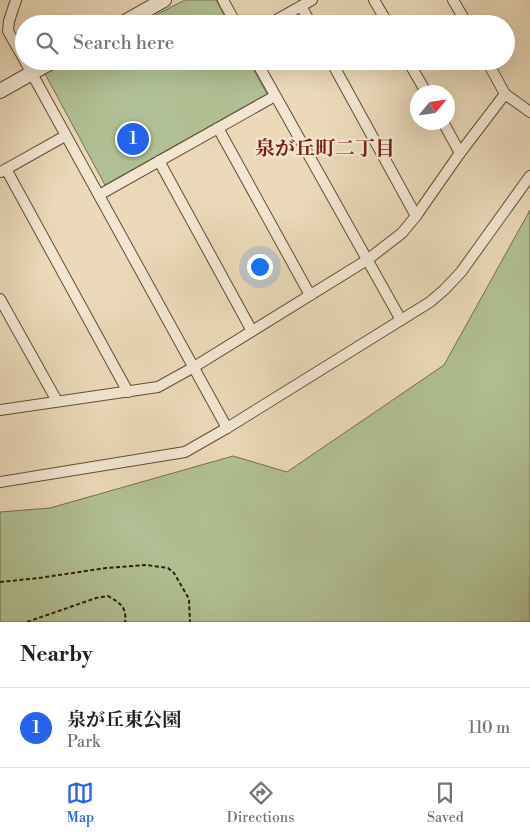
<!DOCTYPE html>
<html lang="en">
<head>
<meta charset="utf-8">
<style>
  :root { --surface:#fff; --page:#f2f2f2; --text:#202124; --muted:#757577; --line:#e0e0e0; --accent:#2563eb }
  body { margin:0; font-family:"Libre Bodoni","Noto Serif JP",serif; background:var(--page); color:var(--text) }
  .compass { position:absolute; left:410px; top:85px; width:45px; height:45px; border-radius:50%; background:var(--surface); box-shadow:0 5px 20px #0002; rotate:61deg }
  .you { position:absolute; left:259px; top:266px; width:18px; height:18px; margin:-12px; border:4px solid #fff; border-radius:50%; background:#1a73e8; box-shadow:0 0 0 8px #1a73e833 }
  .badge { display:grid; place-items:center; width:32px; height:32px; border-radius:50%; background:var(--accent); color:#fff; font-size:16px; font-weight:700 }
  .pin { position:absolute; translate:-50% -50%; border:2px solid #fff; box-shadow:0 1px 5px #0006 }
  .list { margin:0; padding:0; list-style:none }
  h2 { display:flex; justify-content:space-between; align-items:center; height:65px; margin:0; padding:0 20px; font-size:21px }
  h2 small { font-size:16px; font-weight:400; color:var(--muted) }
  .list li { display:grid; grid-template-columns:32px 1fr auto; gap:15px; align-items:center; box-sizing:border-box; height:80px; padding:0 20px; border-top:1px solid var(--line) }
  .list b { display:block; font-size:19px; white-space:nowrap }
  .list p { margin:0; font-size:16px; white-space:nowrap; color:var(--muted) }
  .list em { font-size:16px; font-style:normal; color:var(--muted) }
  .icon { flex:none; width:28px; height:28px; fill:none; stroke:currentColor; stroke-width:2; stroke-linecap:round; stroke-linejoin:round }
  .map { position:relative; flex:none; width:530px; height:622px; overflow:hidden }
  .search { position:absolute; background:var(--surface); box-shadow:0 5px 20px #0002; left:15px; right:15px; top:15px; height:55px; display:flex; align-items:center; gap:12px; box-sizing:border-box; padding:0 18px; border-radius:28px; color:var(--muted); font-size:19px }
  .sheet { height:145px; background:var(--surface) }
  nav { display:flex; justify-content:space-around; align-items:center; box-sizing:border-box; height:70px; border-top:1px solid var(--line); background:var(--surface); font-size:14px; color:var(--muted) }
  nav a { display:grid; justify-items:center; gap:2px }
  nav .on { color:var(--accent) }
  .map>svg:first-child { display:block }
  .green { fill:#b1c094; stroke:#73704a }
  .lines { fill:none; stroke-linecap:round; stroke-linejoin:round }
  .minor-casing { stroke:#624e2e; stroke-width:12 }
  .tertiary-casing { stroke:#624e2e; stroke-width:16 }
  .path { stroke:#351f00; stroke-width:2; stroke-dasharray:4 2.5; stroke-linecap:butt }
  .minor { stroke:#f2e6d2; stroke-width:10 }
  .tertiary { stroke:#f2e6d2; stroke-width:14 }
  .labels { text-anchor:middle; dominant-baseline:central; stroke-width:4.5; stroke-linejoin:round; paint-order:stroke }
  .neighbourhood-label { font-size:20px; font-weight:bold; fill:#7a1f14; stroke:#f2e6d2 }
</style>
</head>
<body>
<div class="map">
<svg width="530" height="622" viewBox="0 0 530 622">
  <rect width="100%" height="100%" fill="#ebd9b9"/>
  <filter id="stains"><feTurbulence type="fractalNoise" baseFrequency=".004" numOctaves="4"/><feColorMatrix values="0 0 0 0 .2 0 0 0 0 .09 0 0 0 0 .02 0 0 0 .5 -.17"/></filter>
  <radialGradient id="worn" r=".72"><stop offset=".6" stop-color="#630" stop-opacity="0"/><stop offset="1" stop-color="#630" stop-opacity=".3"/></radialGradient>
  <g class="green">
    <path d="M185,0H216L229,24H138Z"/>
    <path d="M65,61H249L267,94L105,185L44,72Z"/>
    <path d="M530,210V622H0V512L50,508L233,456L287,472L444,365Z"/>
  </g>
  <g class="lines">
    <g class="minor-casing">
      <g id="minor">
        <path d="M16,0L9,21L8,31L24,59"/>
        <path d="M223,0L236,24"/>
        <path d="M374,0L388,24"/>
        <path d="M453,0L467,24"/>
        <path d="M301,6L311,24"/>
        <path d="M269,24L312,0"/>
        <path d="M25,61L227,428"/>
        <path d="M256,61L401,320"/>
        <path d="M331,61L416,216"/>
        <path d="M408,61L426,92"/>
        <path d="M487,61L505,94L530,112"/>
        <path d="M443,122L460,153"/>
        <path d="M218,128L310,295"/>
        <path d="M159,161L252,331"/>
        <path d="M6,169L128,392"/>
        <path d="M1,172L65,136"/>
        <path d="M99,195L275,96"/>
        <path d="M0,299L57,401"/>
        <path d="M0,410L158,387L194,367L367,260L402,233L416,216L460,153L505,94"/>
        <path d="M0,482L185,452L227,428L430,302L444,290L461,272L530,176"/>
      </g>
    </g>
    <g class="tertiary-casing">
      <g id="tertiary">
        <path d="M121,24L164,0"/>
        <path d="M0,91L53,61"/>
      </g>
    </g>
    <g class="path">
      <path d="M0,582L39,578L106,568L146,565L168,568L174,573L189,599L190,622"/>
      <path d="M27,622L96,598L108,596C120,603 127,607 125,622"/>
    </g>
    <use href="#minor" class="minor"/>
    <use href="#tertiary" class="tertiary"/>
  </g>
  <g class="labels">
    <g class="neighbourhood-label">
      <text x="325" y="149">泉が丘町二丁目</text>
    </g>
  </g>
  <rect width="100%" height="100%" filter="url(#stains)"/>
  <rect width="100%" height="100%" fill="url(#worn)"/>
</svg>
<svg class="compass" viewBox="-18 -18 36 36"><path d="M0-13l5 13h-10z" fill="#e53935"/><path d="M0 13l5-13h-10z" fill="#757577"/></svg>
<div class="you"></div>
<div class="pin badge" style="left:133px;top:139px">1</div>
<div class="search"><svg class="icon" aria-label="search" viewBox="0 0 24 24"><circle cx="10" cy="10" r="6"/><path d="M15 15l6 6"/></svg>Search here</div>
</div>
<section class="sheet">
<h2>Nearby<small></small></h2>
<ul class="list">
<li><span class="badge">1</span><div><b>泉が丘東公園</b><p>Park</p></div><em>110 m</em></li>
</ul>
</section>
<nav>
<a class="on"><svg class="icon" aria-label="map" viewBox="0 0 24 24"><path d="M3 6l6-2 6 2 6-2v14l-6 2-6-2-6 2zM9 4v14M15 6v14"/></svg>Map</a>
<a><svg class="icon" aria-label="directions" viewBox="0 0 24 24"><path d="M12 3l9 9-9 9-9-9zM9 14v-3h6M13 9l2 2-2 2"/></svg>Directions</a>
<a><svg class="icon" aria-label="saved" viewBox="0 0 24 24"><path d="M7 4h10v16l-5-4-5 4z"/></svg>Saved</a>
</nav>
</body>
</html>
